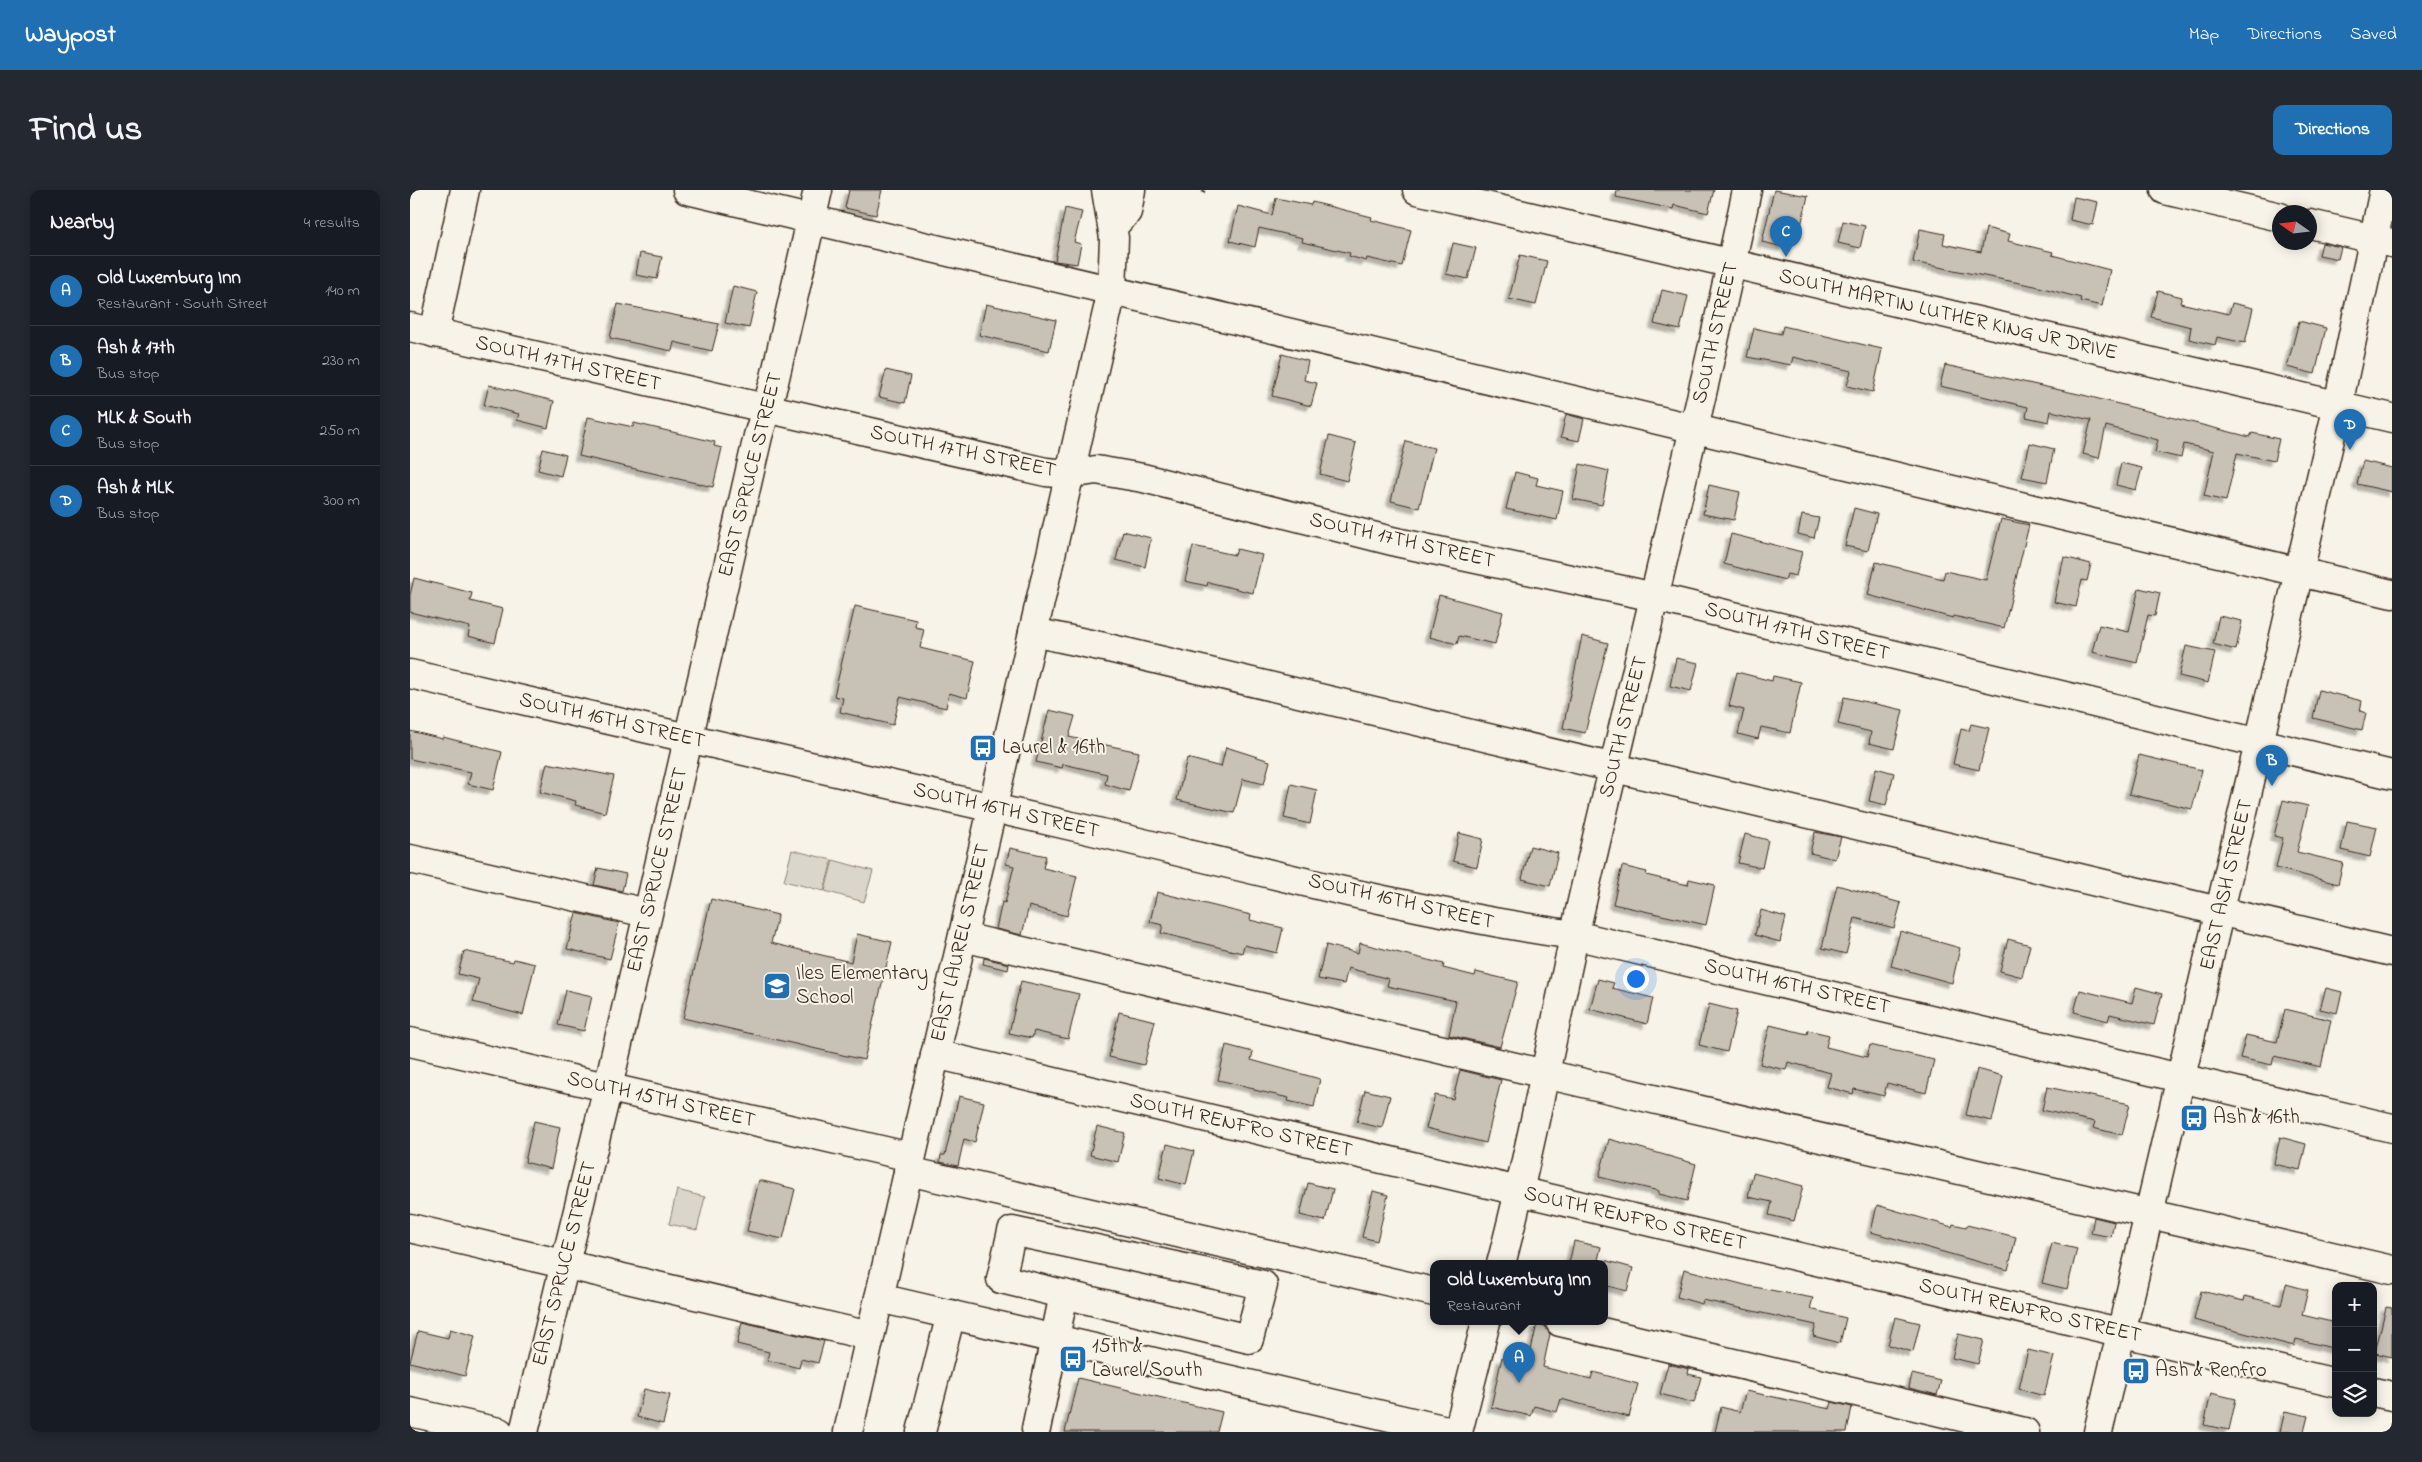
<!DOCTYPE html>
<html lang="en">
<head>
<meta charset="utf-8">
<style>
  :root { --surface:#171b24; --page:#242831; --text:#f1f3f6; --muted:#9ea1a6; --line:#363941; --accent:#1f6fb2 }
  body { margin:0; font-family:"Indie Flower",sans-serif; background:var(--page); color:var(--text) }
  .controls { position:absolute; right:15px; bottom:15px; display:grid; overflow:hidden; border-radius:10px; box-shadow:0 2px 12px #0003 }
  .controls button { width:45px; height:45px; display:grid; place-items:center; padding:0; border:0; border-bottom:1px solid var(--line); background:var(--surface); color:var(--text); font:25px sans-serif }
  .compass { position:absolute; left:1862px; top:15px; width:45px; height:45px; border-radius:50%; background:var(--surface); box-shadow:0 2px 12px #0003; rotate:284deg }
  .you { position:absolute; left:1225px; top:788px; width:18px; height:18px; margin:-12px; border:4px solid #fff; border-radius:50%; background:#1a73e8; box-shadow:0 0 0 8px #1a73e833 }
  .badge { display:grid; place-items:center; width:32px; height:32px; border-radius:50%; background:var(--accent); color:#fff; font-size:16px; font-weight:700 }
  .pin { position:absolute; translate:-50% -41px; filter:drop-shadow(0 1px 2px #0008) }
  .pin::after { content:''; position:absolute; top:26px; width:18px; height:15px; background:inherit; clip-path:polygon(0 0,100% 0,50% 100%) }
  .popup { position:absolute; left:1020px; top:1070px; width:178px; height:65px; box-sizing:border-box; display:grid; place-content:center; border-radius:10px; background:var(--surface); filter:drop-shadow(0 1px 4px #0005); font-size:16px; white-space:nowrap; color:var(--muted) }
  .popup b { font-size:19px; color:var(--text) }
  .popup::after { content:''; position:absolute; left:50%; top:100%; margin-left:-10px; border:10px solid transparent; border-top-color:var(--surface) }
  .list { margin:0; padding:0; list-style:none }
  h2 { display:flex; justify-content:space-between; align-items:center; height:65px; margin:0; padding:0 20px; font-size:21px }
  h2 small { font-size:16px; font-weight:400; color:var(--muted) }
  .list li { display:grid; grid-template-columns:32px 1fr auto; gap:15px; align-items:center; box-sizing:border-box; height:70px; padding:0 20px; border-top:1px solid var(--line) }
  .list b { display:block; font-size:19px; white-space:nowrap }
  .list p { margin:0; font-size:16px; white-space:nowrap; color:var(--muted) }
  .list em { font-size:16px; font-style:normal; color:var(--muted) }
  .icon { flex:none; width:28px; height:28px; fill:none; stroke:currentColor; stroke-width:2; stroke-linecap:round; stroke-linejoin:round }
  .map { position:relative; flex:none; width:1982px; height:1242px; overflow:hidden; border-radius:10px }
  header { display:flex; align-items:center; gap:30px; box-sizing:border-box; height:70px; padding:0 25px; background:var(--accent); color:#fff }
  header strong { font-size:24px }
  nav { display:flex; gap:28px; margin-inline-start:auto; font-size:18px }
  .intro { display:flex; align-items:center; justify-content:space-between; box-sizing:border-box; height:120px; padding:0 30px }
  h1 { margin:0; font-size:35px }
  .button { padding:12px 22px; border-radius:10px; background:var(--accent); color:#fff; font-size:18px; font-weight:700 }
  main { display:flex; gap:30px; padding:0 30px }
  aside { flex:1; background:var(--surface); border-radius:10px; box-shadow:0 2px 12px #0003 }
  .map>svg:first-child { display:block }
  .green { fill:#dbd6cb; stroke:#8b8074 }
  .building { fill:#c8c1b6; stroke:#3b2a1e; filter:url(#shadow) }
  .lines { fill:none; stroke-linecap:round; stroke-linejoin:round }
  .minor-casing { stroke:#3b2a1e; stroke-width:31 }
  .path { stroke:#3b2a1e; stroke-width:3; stroke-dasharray:4 4; stroke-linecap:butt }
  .minor { stroke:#f7f3e8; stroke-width:28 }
  .labels { text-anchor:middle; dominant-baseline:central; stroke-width:4; stroke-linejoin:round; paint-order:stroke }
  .street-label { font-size:21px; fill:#3b2a1e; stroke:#f7f3e8 }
  .poi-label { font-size:21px; fill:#3b2a1e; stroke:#f7f3e8; text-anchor:start }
</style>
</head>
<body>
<header>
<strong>Waypost</strong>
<nav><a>Map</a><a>Directions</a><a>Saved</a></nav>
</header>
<div class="intro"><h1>Find us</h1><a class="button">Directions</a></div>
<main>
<aside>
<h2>Nearby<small>4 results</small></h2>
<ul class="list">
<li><span class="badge">A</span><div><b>Old Luxemburg Inn</b><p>Restaurant · South Street</p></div><em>140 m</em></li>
<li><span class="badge">B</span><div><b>Ash &amp; 17th</b><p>Bus stop</p></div><em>230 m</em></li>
<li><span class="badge">C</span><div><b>MLK &amp; South</b><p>Bus stop</p></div><em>250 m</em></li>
<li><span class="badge">D</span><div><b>Ash &amp; MLK</b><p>Bus stop</p></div><em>300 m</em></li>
</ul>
</aside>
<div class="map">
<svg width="1982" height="1242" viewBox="0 0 1982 1242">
  <defs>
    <filter id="shadow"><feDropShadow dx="-4.5" dy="4.5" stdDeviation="1" flood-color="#0004"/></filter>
  </defs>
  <rect width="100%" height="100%" fill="#f7f3e8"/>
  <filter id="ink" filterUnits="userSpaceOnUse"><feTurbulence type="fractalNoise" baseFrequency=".02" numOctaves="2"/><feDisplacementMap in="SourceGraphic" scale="10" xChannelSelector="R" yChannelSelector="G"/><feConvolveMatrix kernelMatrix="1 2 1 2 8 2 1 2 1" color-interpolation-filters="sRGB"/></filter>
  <g filter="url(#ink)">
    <g class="green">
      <path d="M382,660L422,670L414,701L374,691Z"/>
      <path d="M423,670L463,681L454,712L415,701Z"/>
      <path d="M267,1000L295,1007L287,1040L259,1034Z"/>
    </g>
    <g class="building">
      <path d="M439,0H472L466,25L435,18Z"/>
      <path d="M1207,0H1304L1298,23L1264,15L1263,19L1206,7Z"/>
      <path d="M1364,0L1398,6L1389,44L1377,41L1374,57L1352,52Z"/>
      <path d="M1664,7L1688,12L1683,35L1660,30Z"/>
      <path d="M866,8L901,15L902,12L962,27L961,30L1001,40L992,76L957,68L956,71L939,66L940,63L892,52L893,48L849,38L845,57L820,51L828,16L862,25Z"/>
      <path d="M655,18L672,22L664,52L671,54L667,74L645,71Z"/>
      <path d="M1433,31L1455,36L1450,58L1428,53Z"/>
      <path d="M1576,38L1600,44L1598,51L1643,62L1642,65L1700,80L1692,116L1670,111L1671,108L1625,96L1503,72L1510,39L1535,44L1533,54L1571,62Z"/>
      <path d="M1043,53L1066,58L1058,89L1036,84Z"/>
      <path d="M1912,53L1931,57L1928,69L1909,65Z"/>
      <path d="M230,63L252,67L247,89L226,85Z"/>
      <path d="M1110,65L1137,71L1126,115L1099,109Z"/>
      <path d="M323,96L347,102L339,138L315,133Z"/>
      <path d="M1252,100L1278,106L1270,140L1244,134Z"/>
      <path d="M1748,101L1772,107L1770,113L1819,124L1822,113L1843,118L1835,153L1807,147L1805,155L1779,149L1781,137L1741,127Z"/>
      <path d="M208,114L309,134L302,161L264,152L262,161L200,148Z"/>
      <path d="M576,114L646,130L639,161L569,145Z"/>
      <path d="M1889,131L1916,138L1905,184L1877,177Z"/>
      <path d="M1373,136L1472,159L1463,202L1437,196L1441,181L1383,167L1381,175L1337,167L1344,138L1371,144Z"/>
      <path d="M872,164L898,171L894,190L907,193L901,216L862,206Z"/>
      <path d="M1535,175L1673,205L1840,247L1842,243L1869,249L1864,271L1827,263L1816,311L1794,306L1804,261L1774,254L1771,268L1745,262L1748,250L1696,236L1689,268L1673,264L1681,230L1641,221L1639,232L1616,227L1618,217L1530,196Z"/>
      <path d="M476,180L501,186L495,213L469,207Z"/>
      <path d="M79,195L144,211L138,238L107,230L109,224L74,215Z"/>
      <path d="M1156,224L1174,229L1169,251L1151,247Z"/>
      <path d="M178,227L223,237L224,233L305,252L304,256L312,258L303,297L169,266Z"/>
      <path d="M919,246L946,253L937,291L910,284Z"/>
      <path d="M996,251L1024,258L1009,318L981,311Z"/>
      <path d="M1620,253L1644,259L1637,292L1612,287Z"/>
      <path d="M133,259L156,265L151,286L128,280Z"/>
      <path d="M1953,271L1982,278V302L1947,294Z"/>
      <path d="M1711,273L1732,278L1726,300L1706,295Z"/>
      <path d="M1170,274L1199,281L1192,315L1163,309Z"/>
      <path d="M1105,282L1128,288L1126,295L1153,301L1147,330L1096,319Z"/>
      <path d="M1299,295L1330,302L1324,330L1293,324Z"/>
      <path d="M1444,318L1467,324L1458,361L1435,356Z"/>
      <path d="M1392,325L1409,328L1404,348L1388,344Z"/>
      <path d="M1591,329L1619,335L1594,438L1544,426L1543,428L1528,424L1458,405L1466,372L1533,389L1535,381L1576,390Z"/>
      <path d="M713,341L741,348L735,377L706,370Z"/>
      <path d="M1321,344L1392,362L1386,386L1377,384L1375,390L1314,374Z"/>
      <path d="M783,356L825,365L827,359L852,365L843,403L798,392L797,396L775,391Z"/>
      <path d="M1654,367L1681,374L1677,391L1672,390L1666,417L1644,412Z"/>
      <path d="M4,388L62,403L60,411L93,419L85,453L58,446L60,437L0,422V405Z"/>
      <path d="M1729,398L1750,403L1745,426L1738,425L1727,473L1682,462L1689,435L1719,442Z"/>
      <path d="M1029,405L1093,422L1085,454L1049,446L1047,454L1019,447Z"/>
      <path d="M445,416L506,430L505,437L514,439L510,458L565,471L557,508L539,503L536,518L490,507L483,535L430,522L433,508L424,506Z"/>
      <path d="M1809,426L1832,431L1826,460L1803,454Z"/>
      <path d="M1172,446L1198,453L1175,543L1153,538Z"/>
      <path d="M1776,456L1805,462L1798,493L1769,486Z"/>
      <path d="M1266,468L1288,473L1281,501L1260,496Z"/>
      <path d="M1327,482L1362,491L1363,486L1391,492L1380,543L1351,537L1348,549L1328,544L1334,520L1319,516Z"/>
      <path d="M1909,500L1952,511L1950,521L1956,523L1952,540L1903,528Z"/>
      <path d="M1434,507L1493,520L1484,559L1459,553L1461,542L1428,534Z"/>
      <path d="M639,520L665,526L659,547L729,562L719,601L695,594L697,584L653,574L652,578L626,572Z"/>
      <path d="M1561,534L1579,538L1569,580L1543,574L1551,539L1559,541Z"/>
      <path d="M0,541L33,549V547L92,562L83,600L58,594L61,582L0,569Z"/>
      <path d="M816,557L860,571L854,594L833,589L824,623L767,610L777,568L811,577Z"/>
      <path d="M1729,565L1792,580L1782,619L1719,604Z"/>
      <path d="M137,573L204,586L195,623L165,615L166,611L130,602Z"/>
      <path d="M1466,578L1484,583L1476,615L1459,611Z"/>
      <path d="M881,594L907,600L900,634L874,628Z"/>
      <path d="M1873,610L1898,616L1887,662L1933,673L1928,694L1866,678L1873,648L1864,646Z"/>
      <path d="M1937,631L1967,637L1960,667L1931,660Z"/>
      <path d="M1405,642L1431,647L1425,669L1400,663Z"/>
      <path d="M1049,643L1073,649L1067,677L1043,671Z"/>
      <path d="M1335,644L1358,650L1352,678L1328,673Z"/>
      <path d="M1120,656L1148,663L1140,696L1112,689Z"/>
      <path d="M600,658L636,666L633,678L667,686L657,726L619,716L612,745L586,739L592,712L595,713L604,676L596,674Z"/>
      <path d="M1212,676L1237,682L1236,685L1278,695L1279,689L1305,695L1296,735L1203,714Z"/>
      <path d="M188,678L216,684L212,701L184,695Z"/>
      <path d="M1427,695L1491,713L1484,738L1445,728L1436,764L1412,758Z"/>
      <path d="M747,702L841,725L840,730L873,738L867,763L834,755L832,763L751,743L753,735L740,732Z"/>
      <path d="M301,709L368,725L361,753L441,772L447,744L482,752L454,870L273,828Z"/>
      <path d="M1351,720L1376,727L1370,752L1345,745Z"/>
      <path d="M166,723L209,733L200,769L157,759Z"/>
      <path d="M1490,741L1550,758L1542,793L1481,776Z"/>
      <path d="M1598,749L1620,755L1612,787L1590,781Z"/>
      <path d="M950,753L1034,774L1033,778L1065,786L1066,782L1108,792L1090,857L1039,845L1046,811L977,796L979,789L938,778L934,794L908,789L916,755L948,763Z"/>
      <path d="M54,761L103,772L104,769L125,774L113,825L63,812L69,789L48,784Z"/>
      <path d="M574,768L599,774L598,780L573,774Z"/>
      <path d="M1188,789L1204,793L1202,798L1243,808L1237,834L1180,819Z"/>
      <path d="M611,791L669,804L658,849L624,841L622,848L599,843Z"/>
      <path d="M1726,797L1752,804L1744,835L1700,824L1698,831L1664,822L1670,800L1722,813Z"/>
      <path d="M1916,798L1932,802L1927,823L1910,819Z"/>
      <path d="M156,800L182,806L174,841L148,835Z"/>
      <path d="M1299,814L1327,821L1317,862L1289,855Z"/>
      <path d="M1875,819L1921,830L1911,877L1864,866L1862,875L1830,868L1836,845L1867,852Z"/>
      <path d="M709,822L745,831L734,875L699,867Z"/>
      <path d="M1360,835L1397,844L1398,840L1419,845L1416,857L1457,867L1460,855L1524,870L1516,903L1477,893L1474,906L1444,899L1443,904L1417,897L1421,883L1378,872L1376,880L1350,874Z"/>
      <path d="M816,855L843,862L841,870L910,889L904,917L878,911L879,908L844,900V898L808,890Z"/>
      <path d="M1567,879L1593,886L1582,931L1556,925Z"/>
      <path d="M1050,880L1091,890L1076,953L1016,938L1025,905L1043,909Z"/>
      <path d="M1637,897L1720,914L1712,945L1683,938L1685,932L1632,920Z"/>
      <path d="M955,900L980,906L972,938L947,932Z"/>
      <path d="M549,906L574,912L565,952L554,949L548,976L530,972L531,965H535Z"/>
      <path d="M124,931L150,937L141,979L115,972Z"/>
      <path d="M687,936L715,943L708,972L680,965Z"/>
      <path d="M1870,947L1896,954L1890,980L1864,974Z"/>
      <path d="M1199,949L1286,974L1277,1011L1249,1004V1001L1189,987Z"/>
      <path d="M757,954L784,961L776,995L749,988Z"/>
      <path d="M1343,983L1393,996L1384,1031L1359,1025L1362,1012L1338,1007Z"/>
      <path d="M349,990L385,999L373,1049L337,1041Z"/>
      <path d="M898,993L923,999L915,1031L890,1025Z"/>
      <path d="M963,1001L978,1005L967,1051L952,1047Z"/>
      <path d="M1467,1015L1542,1037L1543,1034L1556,1037L1557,1035L1606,1047L1598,1080L1461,1042Z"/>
      <path d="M1684,1027L1704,1032L1701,1047L1681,1043Z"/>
      <path d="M1164,1051L1191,1057L1187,1074H1159Z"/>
      <path d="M1642,1053L1667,1059L1657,1099L1632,1093Z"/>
      <path d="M1194,1070L1223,1078L1217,1101L1194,1095Z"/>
      <path d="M1274,1079L1339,1096L1403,1108L1400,1119L1436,1128L1430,1153L1403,1146L1406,1135L1293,1110L1292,1114L1267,1107Z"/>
      <path d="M1876,1094L1898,1100L1892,1125L1926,1133V1159L1886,1149L1884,1156L1784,1130L1791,1101L1834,1111L1835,1106L1871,1115Z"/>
      <path d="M1976,1117L1982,1118V1167L1965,1163Z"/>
      <path d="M1485,1127L1510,1133L1503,1162L1478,1155Z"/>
      <path d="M332,1132L414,1151L408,1173L391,1169L389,1178L357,1170L359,1162L327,1154Z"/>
      <path d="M1127,1134L1135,1136L1140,1144L1133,1177L1181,1189L1183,1182L1228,1194L1219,1227L1151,1209L1147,1222L1124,1216L1121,1226L1081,1217L1092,1167L1118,1173Z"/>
      <path d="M40,1139L65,1146L55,1186L0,1172L8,1141L38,1148Z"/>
      <path d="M1548,1144L1574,1150L1568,1174L1542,1168Z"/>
      <path d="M1618,1160L1644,1166L1634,1206L1609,1199Z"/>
      <path d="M1258,1174L1279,1179L1278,1184L1291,1187L1284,1213L1250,1204Z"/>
      <path d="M1502,1184L1531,1191L1527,1205L1499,1198Z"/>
      <path d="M668,1188L812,1222L807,1242H655Z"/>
      <path d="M234,1199L260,1205L253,1234L227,1227Z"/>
      <path d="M1336,1201L1420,1219L1422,1212L1442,1217L1437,1242H1305L1311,1217L1330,1222Z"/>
      <path d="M1801,1203L1826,1209L1819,1240L1794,1235Z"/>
      <path d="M1875,1221L1898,1226L1894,1242H1870Z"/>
    </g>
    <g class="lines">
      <g class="minor-casing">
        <g id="minor">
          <path d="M277,0L1982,404"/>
          <path d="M1007,0L1982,228"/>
          <path d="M1755,0L1870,27"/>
          <path d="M1900,34L1981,53"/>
          <path d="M703,36L717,22L721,0"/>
          <path d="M0,137L636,282L660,284L686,280L733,288L986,352L1245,407L1982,585"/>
          <path d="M24,143L55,0"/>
          <path d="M623,442L694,457L1982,762"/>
          <path d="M0,484C222,536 445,585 666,637C832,676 996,721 1164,745L1982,938"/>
          <path d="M0,669L237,723"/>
          <path d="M553,747L1135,884L1982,1080"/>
          <path d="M0,852L501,967"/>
          <path d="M525,864L1926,1193"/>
          <path d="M498,981L1024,1102"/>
          <path d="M0,1038L460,1146"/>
          <path d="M602,1041L853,1095L839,1149L591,1089Z"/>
          <path d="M1091,1074C1123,953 1145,829 1173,707C1228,471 1287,237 1337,0"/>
          <path d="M469,1108L1045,1242"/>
          <path d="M1150,1132L1615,1242"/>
          <path d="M1963,1202L1982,1206"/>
          <path d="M0,1222L89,1242"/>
          <path d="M626,1239L654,1104"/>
          <path d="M114,1242L198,897L348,246L364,192L408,0"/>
          <path d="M438,1242L702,101L704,48L696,0"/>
          <path d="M511,1242L541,1124"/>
          <path d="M1048,1242L1076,1132"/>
          <path d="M1688,1242L1928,215L1974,0"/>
        </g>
      </g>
      <path class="path" d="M793,3L794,0"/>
      <use href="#minor" class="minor"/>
    </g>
  </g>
  <defs>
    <g id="bus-square" transform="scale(1.4375)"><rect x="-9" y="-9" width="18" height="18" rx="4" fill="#1f6fb2" stroke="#f7f3e8"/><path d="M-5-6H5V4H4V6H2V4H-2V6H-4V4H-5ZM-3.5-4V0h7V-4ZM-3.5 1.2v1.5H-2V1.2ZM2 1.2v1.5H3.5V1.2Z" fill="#fff"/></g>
    <g id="school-square" transform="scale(1.4375)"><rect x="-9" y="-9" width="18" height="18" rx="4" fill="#1f6fb2" stroke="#f7f3e8"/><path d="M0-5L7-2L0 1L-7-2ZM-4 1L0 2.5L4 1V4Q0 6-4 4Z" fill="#fff"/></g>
  </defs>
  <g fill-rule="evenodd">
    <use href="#bus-square" x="573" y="558"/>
    <use href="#school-square" x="367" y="796"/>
    <use href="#bus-square" x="1784" y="928"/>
    <use href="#bus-square" x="663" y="1169"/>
    <use href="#bus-square" x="1726" y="1181"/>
  </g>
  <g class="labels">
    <g class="street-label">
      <text transform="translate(1538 125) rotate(13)">SOUTH MARTIN LUTHER KING JR DRIVE</text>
      <text transform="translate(1306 143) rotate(-77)">SOUTH STREET</text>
      <text transform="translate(158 174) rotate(13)">SOUTH 17TH STREET</text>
      <text transform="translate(553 262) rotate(12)">SOUTH 17TH STREET</text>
      <text transform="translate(341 285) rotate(-76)">EAST SPRUCE STREET</text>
      <text transform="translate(992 351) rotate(13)">SOUTH 17TH STREET</text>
      <text transform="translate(1387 442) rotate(14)">SOUTH 17TH STREET</text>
      <text transform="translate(202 531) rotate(13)">SOUTH 16TH STREET</text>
      <text transform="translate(1214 537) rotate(-76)">SOUTH STREET</text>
      <text transform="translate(596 621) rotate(13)">SOUTH 16TH STREET</text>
      <text transform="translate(248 680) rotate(-77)">EAST SPRUCE STREET</text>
      <text transform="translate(1817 695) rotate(-77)">EAST ASH STREET</text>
      <text transform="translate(991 712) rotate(13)">SOUTH 16TH STREET</text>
      <text transform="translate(551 753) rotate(-77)">EAST LAUREL STREET</text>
      <text transform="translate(1387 797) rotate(13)">SOUTH 16TH STREET</text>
      <text transform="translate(251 910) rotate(13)">SOUTH 15TH STREET</text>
      <text transform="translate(831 936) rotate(13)">SOUTH RENFRO STREET</text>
      <text transform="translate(1225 1029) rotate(13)">SOUTH RENFRO STREET</text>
      <text transform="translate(155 1074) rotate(-76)">EAST SPRUCE STREET</text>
      <text transform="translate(1620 1121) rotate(13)">SOUTH RENFRO STREET</text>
    </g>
    <g class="poi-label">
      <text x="592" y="558">Laurel &amp; 16th</text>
      <text x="386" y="784">Iles Elementary<tspan x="386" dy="24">School</tspan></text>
      <text x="1803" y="928">Ash &amp; 16th</text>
      <text x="682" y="1157">15th &amp;<tspan x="682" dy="24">Laurel/South</tspan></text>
      <text x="1745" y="1181">Ash &amp; Renfro</text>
    </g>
  </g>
</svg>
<div class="controls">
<button>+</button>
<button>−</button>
<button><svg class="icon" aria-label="layers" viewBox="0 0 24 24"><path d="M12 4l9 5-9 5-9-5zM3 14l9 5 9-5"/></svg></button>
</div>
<svg class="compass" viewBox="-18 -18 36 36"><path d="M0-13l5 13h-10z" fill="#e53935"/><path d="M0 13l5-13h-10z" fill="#9ea1a6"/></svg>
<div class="you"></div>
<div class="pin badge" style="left:1109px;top:1193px">A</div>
<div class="popup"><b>Old Luxemburg Inn</b>Restaurant</div>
<div class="pin badge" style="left:1862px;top:596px">B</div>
<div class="pin badge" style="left:1376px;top:67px">C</div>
<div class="pin badge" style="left:1940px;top:260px">D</div>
</div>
</main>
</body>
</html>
